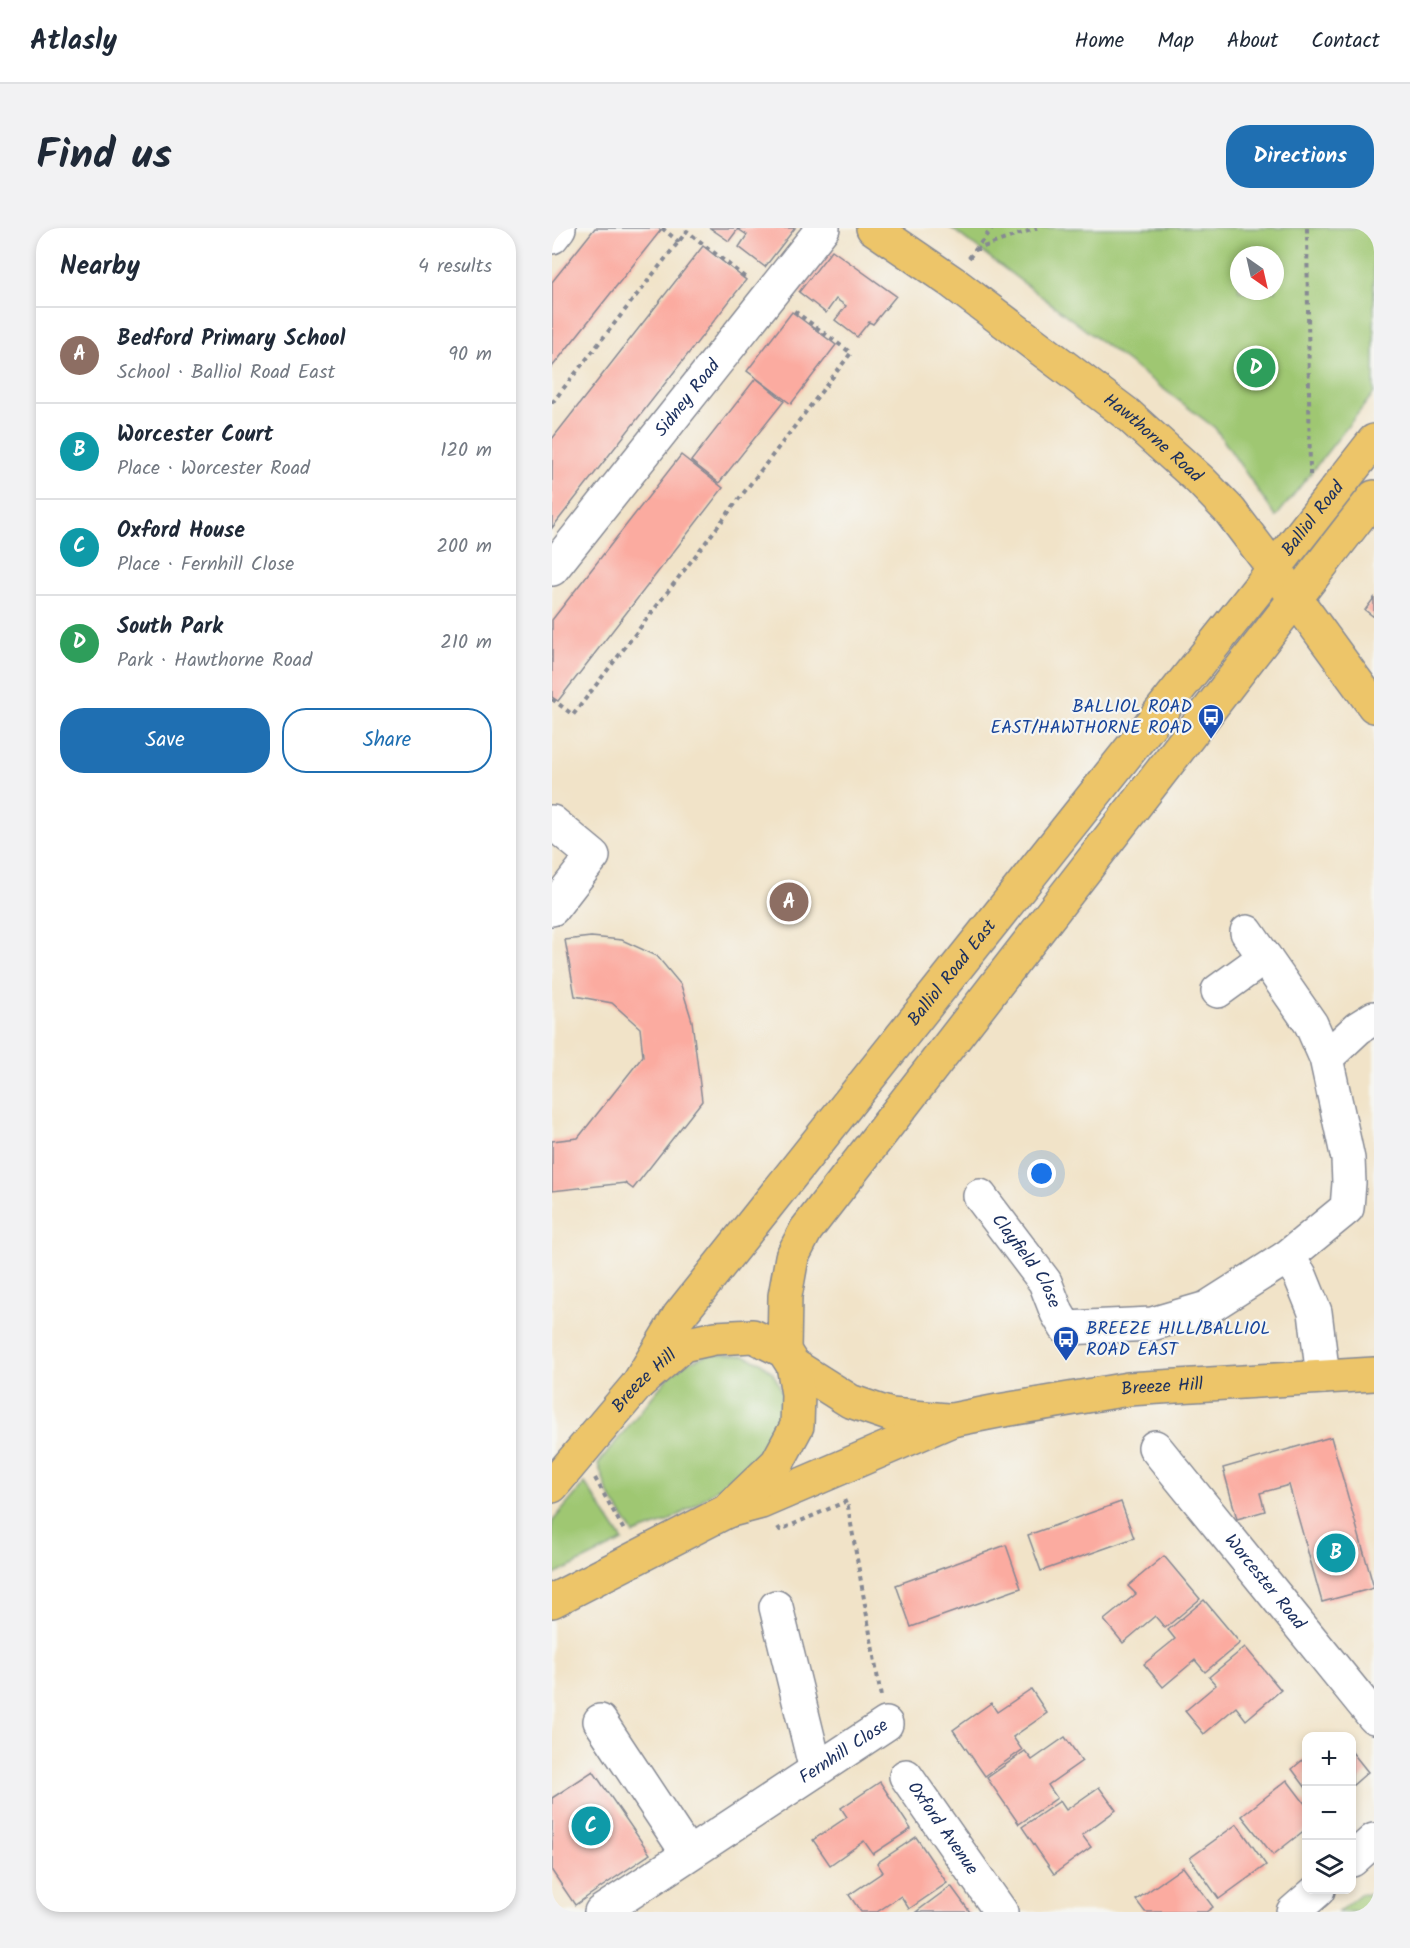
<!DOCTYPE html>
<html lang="en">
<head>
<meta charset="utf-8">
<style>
  :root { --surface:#fff; --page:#f2f2f3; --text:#1f2937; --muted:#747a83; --line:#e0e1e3; --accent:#1f6fb2 }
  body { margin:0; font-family:Kalam,sans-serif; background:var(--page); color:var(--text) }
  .controls { position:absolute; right:18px; bottom:18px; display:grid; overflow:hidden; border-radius:12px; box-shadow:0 3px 9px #0003 }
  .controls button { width:54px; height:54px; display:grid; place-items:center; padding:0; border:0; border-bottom:2px solid var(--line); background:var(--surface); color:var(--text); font:30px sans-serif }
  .compass { position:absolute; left:678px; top:18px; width:54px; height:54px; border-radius:50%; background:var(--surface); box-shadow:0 3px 9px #0003; rotate:146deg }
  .you { position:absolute; left:490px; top:946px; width:21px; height:21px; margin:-15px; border:4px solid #fff; border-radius:50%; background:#1a73e8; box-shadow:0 0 0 9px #1a73e833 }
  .badge { display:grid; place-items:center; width:39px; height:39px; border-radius:50%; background:var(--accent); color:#fff; font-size:20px; font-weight:700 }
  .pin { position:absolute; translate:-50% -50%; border:3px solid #fff; box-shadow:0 2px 6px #0006 }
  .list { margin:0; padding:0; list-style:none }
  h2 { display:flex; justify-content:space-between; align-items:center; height:78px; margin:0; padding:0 24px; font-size:26px }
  h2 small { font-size:20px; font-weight:400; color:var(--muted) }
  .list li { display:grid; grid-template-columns:39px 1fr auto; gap:18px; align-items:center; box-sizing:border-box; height:96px; padding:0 24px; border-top:2px solid var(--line) }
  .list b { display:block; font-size:22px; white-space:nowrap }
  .list p { margin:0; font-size:20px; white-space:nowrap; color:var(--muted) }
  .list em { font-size:20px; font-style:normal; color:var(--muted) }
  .actions { display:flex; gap:12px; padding:18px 24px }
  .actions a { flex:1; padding:14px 0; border:2px solid var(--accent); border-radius:24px; text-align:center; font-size:21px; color:var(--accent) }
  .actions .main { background:var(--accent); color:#fff }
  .icon { flex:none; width:33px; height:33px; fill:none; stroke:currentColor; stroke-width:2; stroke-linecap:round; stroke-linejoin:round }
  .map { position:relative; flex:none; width:822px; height:1684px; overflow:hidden; border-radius:24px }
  header { display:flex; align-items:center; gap:36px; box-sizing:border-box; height:84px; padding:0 30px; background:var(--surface); border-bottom:2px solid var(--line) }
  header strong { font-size:28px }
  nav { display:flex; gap:33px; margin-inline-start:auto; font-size:21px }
  .intro { display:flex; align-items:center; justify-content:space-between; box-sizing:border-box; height:144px; padding:0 36px }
  h1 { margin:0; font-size:42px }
  .button { padding:15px 27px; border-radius:24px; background:var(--accent); color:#fff; font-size:21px; font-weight:700 }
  main { display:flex; gap:36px; padding:0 36px }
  aside { flex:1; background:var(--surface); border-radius:24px; box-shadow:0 3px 9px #0003 }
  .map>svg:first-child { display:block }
  .green { fill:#9fc772; stroke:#5d7b68; stroke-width:1.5; fill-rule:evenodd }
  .building { fill:#fbaba0 }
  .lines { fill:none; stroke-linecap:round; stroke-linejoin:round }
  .minor-casing { stroke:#868993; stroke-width:36 }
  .major-casing { stroke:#868993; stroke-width:36 }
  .highway-casing { stroke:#868993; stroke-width:36 }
  .path { stroke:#868993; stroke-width:4; stroke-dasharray:4.5 4.5; stroke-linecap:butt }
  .minor { stroke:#fff; stroke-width:33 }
  .major { stroke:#edc569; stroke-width:33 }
  .highway { stroke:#edc569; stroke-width:33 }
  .labels { text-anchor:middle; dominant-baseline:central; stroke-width:4.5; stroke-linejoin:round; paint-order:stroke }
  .street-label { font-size:18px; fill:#1b2f5e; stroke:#f6f6f2 }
  .transit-label { font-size:18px; fill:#164399; stroke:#f6f6f2; text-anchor:end }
</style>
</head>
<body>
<header>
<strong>Atlasly</strong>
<nav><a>Home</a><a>Map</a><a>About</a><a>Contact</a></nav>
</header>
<div class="intro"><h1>Find us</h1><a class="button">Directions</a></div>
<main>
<aside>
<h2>Nearby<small>4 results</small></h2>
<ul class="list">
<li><span class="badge" style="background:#8d6e63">A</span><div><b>Bedford Primary School</b><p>School · Balliol Road East</p></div><em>90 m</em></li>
<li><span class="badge" style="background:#0f9aa8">B</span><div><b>Worcester Court</b><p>Place · Worcester Road</p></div><em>120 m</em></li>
<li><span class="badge" style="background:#0f9aa8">C</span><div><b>Oxford House</b><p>Place · Fernhill Close</p></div><em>200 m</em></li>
<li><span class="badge" style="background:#2e9e5b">D</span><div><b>South Park</b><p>Park · Hawthorne Road</p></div><em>210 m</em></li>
</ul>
<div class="actions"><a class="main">Save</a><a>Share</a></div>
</aside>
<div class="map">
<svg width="822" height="1684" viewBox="0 0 822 1684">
  <rect width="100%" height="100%" fill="#f6f6f2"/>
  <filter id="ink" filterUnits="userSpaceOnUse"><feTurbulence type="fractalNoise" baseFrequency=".0167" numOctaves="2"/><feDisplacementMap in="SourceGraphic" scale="12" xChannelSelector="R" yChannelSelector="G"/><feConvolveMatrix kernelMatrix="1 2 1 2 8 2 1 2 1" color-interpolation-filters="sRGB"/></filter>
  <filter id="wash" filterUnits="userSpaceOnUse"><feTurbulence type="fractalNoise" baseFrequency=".008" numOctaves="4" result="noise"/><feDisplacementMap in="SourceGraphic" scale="24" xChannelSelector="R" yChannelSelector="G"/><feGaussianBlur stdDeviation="1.35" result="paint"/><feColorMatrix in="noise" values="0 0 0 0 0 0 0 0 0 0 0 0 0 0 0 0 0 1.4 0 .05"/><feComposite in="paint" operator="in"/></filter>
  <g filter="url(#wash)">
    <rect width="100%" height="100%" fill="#f1e3c8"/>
    <g class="green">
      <path d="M399,0H822V165L724,289L663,200ZM687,27H723V63H687Z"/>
      <path d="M172,1126L191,1127L208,1134L220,1144L226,1154L232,1172L231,1192L209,1229L140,1279L115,1294L82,1306L56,1265L46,1236L117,1148L135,1135L154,1127Z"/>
      <path d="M33,1255L71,1313L0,1348V1294Z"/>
      <path d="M808,1666L822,1667V1684H786Z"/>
    </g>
    <g id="blocks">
      <g class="building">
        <path d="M43,0H106L109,2L0,139V54Z"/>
        <path d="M158,0H243L213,39L187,19L195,7L186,1L177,13Z"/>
        <path d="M151,18L194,52L0,300V211Z"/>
        <path d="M280,22L344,68L321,96L317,94L305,109L283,92L294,78L284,71L274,85L247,64Z"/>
        <path d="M240,84L284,117L239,176L195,143Z"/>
        <path d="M204,150L232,173L167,255L139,233Z"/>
        <path d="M129,227L171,260L6,473L0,469V392Z"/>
        <path d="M822,370V389L813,382Z"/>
        <path d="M39,709L70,712L105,728L129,757L140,793L150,873L81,961L73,955L0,963V913L26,910L91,828L88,800L60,775L23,768L13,712Z"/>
        <path d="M779,1209L822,1360L770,1374L737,1257L708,1265L713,1283L685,1291L671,1240Z"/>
        <path d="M569,1274L582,1310L489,1343L476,1307Z"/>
        <path d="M454,1317L469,1360L359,1399L344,1357Z"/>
        <path d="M612,1328L648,1371L613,1400L603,1388L571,1415L552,1392L584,1366L576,1358Z"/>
        <path d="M652,1372L688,1415L653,1444L643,1432L611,1459L592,1436L623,1411L616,1402Z"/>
        <path d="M693,1419L729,1462L694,1492L684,1479L652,1506L633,1483L664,1457L657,1449Z"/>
        <path d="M479,1461L495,1485L461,1509L470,1522L433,1548L401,1502L439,1475L445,1484Z"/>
        <path d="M513,1509L530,1533L496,1557L505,1570L467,1596L435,1550L473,1523L480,1532Z"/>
        <path d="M800,1524L816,1544L800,1558Z"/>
        <path d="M754,1529V1560L740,1541Z"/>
        <path d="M41,1543L98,1626L23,1677L0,1643V1570Z"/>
        <path d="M735,1552L754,1577V1601L721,1627L690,1588Z"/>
        <path d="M328,1554L359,1601L321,1626L312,1613L278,1637L261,1612L295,1589L289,1580Z"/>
        <path d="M547,1559L564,1582L530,1607L539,1619L502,1646L470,1599L508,1573L514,1582Z"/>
        <path d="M685,1596L714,1637L667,1671L638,1630Z"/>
        <path d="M364,1609L395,1655L357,1681L349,1668L325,1684H309L297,1667L331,1644L325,1635Z"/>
        <path d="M631,1639L661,1679L654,1684H593L584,1672Z"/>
        <path d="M399,1658L418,1684H364Z"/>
      </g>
    </g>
  </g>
  <g filter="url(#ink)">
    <use href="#blocks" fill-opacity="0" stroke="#868993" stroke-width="1.5"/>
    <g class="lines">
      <g class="minor-casing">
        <g id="minor">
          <path d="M0,9L7,0"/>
          <path id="s1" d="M0,341L271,0"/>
          <path d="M0,594L41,628L0,681"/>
          <path d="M666,763L713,729"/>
          <path d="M774,830L806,800L822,790"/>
          <path id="s2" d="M428,968L493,1054L505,1085L514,1100L600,1096L655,1080L735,1029L795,980L797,955L796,931L774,830L759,796L695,704"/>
          <path d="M735,1029L748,1047L763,1084L771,1149"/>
          <path id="s3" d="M603,1219L822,1489"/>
          <path d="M224,1379L264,1542"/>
          <path d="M48,1493L136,1626"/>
          <path id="s4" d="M354,1548L449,1684"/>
          <path d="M800,1632L822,1612"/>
          <path id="s5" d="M49,1684L334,1496"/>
          <path d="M741,1684L766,1662"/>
        </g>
      </g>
      <g class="major-casing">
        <g id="major">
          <path id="s6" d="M321,0L400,54L575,186L648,252L678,283L722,341L822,478"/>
          <path d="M241,1137L298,1173L339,1187L395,1192"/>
          <path id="s7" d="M175,1283L209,1274L400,1192L446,1183L576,1161L822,1146"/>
        </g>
      </g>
      <g class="highway-casing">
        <g id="highway">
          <path d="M232,1123L233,1068L240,1029L254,1002L822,269"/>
          <path id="s8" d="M86,1156L127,1088L722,341L822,213"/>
          <path id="s9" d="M0,1258L86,1156L131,1117L163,1110L201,1108L232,1123L241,1137L246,1166L245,1198L225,1235L175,1283L0,1373"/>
        </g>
      </g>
      <g class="path">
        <path d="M110,0L127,14"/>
        <path d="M755,0L758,247"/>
        <path d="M423,22L485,0"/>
        <path d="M417,30L440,0"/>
        <path d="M0,175L135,3L195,51"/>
        <path d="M0,471L21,487L299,125L241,82"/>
        <path d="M43,1250L73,1304"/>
        <path d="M226,1299L228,1302L295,1273L329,1469"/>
      </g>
      <use href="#minor" class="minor"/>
      <use href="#major" class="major"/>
      <use href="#highway" class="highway"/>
    </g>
  </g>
  <defs>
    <g id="bus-pin" transform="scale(1.35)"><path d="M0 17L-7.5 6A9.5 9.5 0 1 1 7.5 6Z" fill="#1a4fb4" stroke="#f6f6f2"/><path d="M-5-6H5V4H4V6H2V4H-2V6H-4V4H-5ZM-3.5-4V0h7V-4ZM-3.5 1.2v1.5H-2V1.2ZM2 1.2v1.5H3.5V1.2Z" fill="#fff"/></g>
  </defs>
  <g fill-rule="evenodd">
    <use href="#bus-pin" x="659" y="489"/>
    <use href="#bus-pin" x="514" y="1111"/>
  </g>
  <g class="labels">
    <g class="street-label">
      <text stroke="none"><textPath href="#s1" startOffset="218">Sidney Road</textPath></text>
      <text stroke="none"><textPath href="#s6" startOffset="350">Hawthorne Road</textPath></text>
      <text stroke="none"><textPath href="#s8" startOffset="1098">Balliol Road</textPath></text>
      <text stroke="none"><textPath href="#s8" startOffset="518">Balliol Road East</textPath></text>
      <text stroke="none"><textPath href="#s2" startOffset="80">Clayfield Close</textPath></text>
      <text stroke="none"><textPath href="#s9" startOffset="140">Breeze Hill</textPath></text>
      <text stroke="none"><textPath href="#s7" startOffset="456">Breeze Hill</textPath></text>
      <text stroke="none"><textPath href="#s3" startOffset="174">Worcester Road</textPath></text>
      <text stroke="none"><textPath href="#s5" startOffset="291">Fernhill Close</textPath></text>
      <text stroke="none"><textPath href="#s4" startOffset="64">Oxford Avenue</textPath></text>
    </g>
    <g class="transit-label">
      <text x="640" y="479">BALLIOL ROAD<tspan x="640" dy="21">EAST/HAWTHORNE ROAD</tspan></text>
      <text x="534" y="1101" text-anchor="start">BREEZE HILL/BALLIOL<tspan x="534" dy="21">ROAD EAST</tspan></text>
    </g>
  </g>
</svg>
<div class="controls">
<button>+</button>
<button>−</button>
<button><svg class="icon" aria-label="layers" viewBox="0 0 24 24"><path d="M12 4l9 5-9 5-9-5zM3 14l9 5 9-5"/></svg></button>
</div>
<svg class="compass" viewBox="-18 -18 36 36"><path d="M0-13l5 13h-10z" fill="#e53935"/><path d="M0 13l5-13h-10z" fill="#747a83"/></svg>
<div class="you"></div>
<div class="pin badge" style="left:237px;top:674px;background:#8d6e63">A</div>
<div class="pin badge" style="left:784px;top:1325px;background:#0f9aa8">B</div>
<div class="pin badge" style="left:39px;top:1598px;background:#0f9aa8">C</div>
<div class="pin badge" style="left:704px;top:140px;background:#2e9e5b">D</div>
</div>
</main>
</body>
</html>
